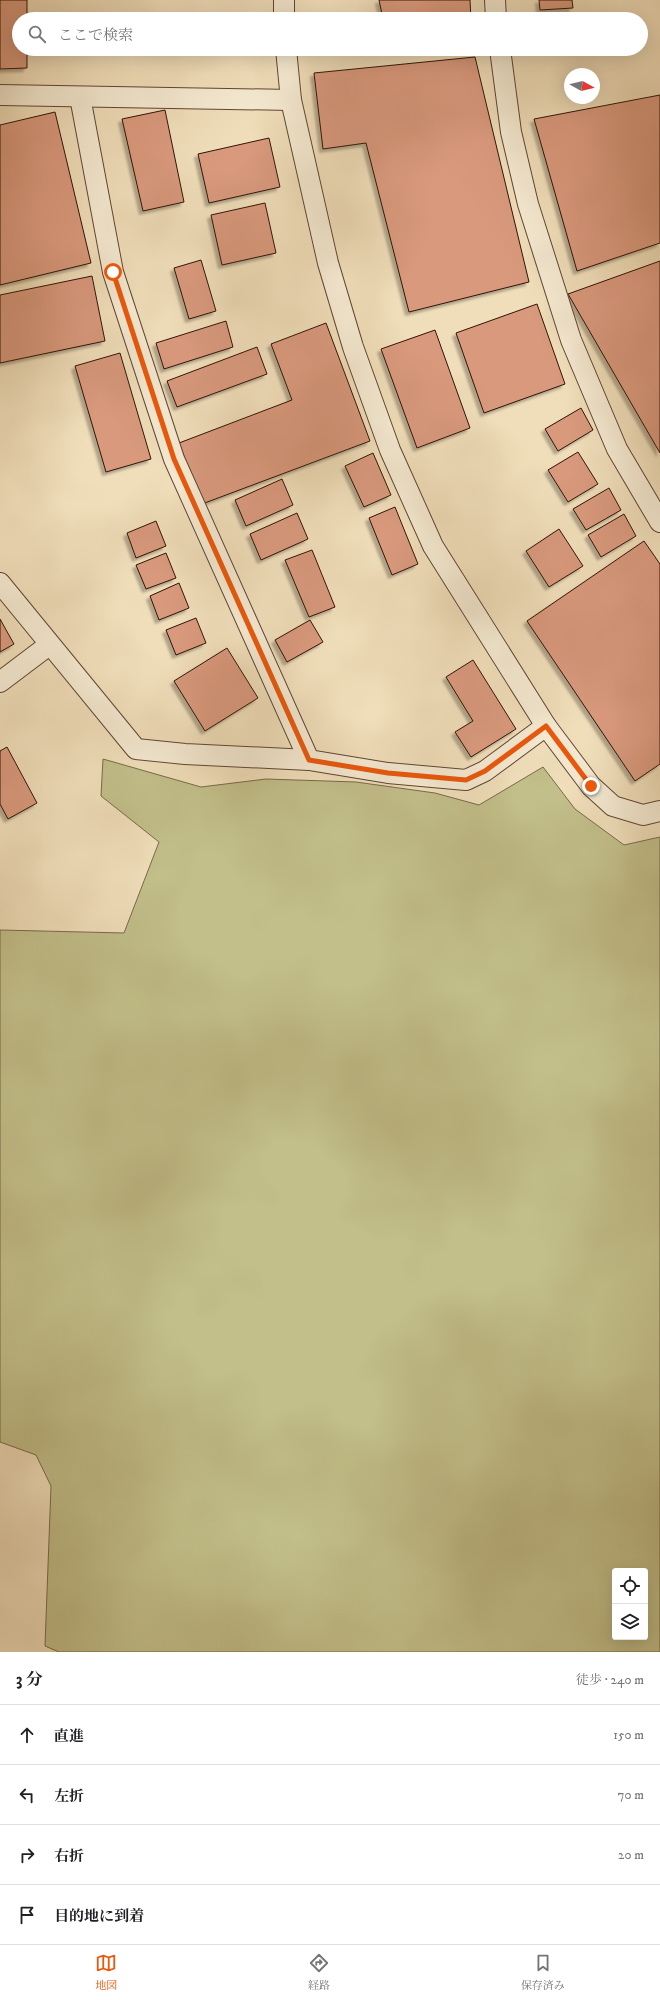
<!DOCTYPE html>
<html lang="ja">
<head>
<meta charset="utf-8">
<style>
  :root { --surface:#fff; --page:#f6f6f6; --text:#202124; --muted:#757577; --line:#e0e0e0; --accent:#ea580c }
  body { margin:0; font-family:"IM FELL DW Pica","Noto Serif JP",serif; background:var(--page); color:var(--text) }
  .controls { position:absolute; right:12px; bottom:12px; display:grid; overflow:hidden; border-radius:4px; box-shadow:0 4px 16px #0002 }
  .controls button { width:36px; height:36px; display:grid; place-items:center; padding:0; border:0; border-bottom:1px solid var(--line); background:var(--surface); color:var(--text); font:20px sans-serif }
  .compass { position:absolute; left:564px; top:68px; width:36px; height:36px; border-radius:50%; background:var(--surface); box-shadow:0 4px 16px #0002; rotate:98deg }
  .stop { position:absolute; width:12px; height:12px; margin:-9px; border:3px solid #ea580c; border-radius:50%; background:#fff }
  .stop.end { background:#ea580c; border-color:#fff; box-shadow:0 1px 4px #0008 }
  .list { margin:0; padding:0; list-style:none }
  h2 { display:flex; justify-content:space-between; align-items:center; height:52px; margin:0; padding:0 16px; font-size:17px }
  h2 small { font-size:13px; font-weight:400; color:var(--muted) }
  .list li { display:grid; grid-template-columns:26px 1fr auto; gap:12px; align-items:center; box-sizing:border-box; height:60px; padding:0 16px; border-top:1px solid var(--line) }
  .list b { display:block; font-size:15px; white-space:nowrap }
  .list em { font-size:13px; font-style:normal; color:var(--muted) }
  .icon { flex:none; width:22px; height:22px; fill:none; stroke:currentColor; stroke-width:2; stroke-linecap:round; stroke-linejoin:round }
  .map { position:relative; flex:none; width:660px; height:1652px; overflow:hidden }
  .search { position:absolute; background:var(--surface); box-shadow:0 4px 16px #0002; left:12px; right:12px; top:12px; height:44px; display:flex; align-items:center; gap:10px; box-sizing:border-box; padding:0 14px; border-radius:22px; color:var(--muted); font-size:15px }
  .sheet { height:292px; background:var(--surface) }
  nav { display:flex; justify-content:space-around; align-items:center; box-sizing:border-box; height:56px; border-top:1px solid var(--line); background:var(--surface); font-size:11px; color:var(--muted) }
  nav a { display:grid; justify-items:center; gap:2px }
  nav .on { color:var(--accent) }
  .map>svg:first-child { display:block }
  .green { fill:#c2bf8a; stroke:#796a48; fill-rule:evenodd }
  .building { fill:#d9997d; stroke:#301405; filter:url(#shadow) }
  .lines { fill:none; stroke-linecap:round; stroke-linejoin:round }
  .street-casing { stroke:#604632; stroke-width:22 }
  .street { stroke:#f5ead2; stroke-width:20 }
  .route { stroke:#ea580c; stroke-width:5 }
</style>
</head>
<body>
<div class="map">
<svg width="660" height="1652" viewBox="0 0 660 1652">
  <defs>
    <filter id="shadow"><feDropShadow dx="-3.5" dy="3.5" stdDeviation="1" flood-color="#0004"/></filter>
  </defs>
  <rect width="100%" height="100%" fill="#f0deba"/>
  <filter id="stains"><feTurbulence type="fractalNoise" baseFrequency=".005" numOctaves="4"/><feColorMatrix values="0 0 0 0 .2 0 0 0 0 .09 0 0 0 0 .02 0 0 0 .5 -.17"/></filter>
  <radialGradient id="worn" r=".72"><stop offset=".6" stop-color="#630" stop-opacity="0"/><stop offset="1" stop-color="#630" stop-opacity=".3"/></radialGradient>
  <path class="green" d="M103,759L201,787L266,779L356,782L435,793L479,805L543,767L575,809L624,845L660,837V1652H59L45,1646L51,1486L36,1455L0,1442V930L124,933L159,842L101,796ZM615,1571H645V1637H615Z"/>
  <g class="building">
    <path d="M0,0H27V19H19V49H27V68L0,69Z"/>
    <path d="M379,0H470L471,19H383Z"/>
    <path d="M539,0H572L573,8L540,10Z"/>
    <path d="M475,57L529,282L409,312L366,143L323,149L314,73Z"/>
    <path d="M660,95V243L577,271L534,119Z"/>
    <path d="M165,110L184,202L143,211L122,119Z"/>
    <path d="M55,112L91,263L0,285V125Z"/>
    <path d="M269,138L280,187L209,203L198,154Z"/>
    <path d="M265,203L276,253L222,265L211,215Z"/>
    <path d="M201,260L216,311L189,319L174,268Z"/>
    <path d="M660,261V453L568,294Z"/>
    <path d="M92,276L105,341L0,363V295Z"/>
    <path d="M537,304L565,384L484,413L456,333Z"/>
    <path d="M226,321L233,347L164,369L156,343Z"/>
    <path d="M326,323L370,441L202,504L179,443L292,400L271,344Z"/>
    <path d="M435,330L470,428L417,448L381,349Z"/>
    <path d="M257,347L267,374L177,407L167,381Z"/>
    <path d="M120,353L151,459L106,472L75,366Z"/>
    <path d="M581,408L593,430L558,451L545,429Z"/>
    <path d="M578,452L598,484L568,502L548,470Z"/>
    <path d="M373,453L391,495L364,507L345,466Z"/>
    <path d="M282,479L293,505L246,526L235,500Z"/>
    <path d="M609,488L621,510L586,530L573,509Z"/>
    <path d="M395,507L418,564L392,575L369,518Z"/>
    <path d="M297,513L308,539L261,560L250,534Z"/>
    <path d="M624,514L636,536L601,557L588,535Z"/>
    <path d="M156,521L166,546L136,558L127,533Z"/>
    <path d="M559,529L583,566L549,587L526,551Z"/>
    <path d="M644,541L660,564V764L635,781L527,621Z"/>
    <path d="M312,550L335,607L309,617L285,560Z"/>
    <path d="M166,553L176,578L146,589L136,565Z"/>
    <path d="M179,583L189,608L159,620L150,596Z"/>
    <path d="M196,618L206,643L176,655L166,630Z"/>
    <path d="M0,619L14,644L0,652Z"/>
    <path d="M310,620L323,642L287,662L275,640Z"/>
    <path d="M227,648L258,698L205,731L174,681Z"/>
    <path d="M473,660L516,729L471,757L455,732L473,721L446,677Z"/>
    <path d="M7,747L37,803L8,819L0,804V751Z"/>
  </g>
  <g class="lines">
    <g class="street-casing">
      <g id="street">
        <path d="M284,0V19"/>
        <path d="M495,0L496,19"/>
        <path d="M286,49L291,100L328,263L353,347L390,450L433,546L546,726L591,786L613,806L643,815L660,811"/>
        <path d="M500,49L511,132L528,204L571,340L617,449L660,522"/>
        <path d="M0,95L291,100"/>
        <path d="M80,97L113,272L174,459L309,760"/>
        <path d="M0,583L136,749L185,754L309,760L388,773L466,780L485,771L546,726"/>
        <path d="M0,682L49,645"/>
      </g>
    </g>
    <use href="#street" class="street"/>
  </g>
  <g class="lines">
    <path class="route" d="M113,272L174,459L309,760L388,773L466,780L485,771L546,726L591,786"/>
  </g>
  <rect width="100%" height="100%" filter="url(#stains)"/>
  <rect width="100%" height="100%" fill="url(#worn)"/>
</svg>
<div class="controls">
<button><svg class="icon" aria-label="locate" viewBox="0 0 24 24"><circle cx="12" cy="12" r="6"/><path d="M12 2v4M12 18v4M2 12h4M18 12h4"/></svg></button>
<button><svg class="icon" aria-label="layers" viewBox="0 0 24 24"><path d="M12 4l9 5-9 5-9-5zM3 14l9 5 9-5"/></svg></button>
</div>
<svg class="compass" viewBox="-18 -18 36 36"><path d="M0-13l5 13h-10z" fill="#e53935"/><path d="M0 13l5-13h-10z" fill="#757577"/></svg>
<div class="stop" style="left:113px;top:272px"></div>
<div class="stop end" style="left:591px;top:786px"></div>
<div class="search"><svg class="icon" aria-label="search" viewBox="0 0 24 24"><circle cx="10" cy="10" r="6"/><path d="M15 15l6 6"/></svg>ここで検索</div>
</div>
<section class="sheet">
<h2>3 分<small>徒歩 · 240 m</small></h2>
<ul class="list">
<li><svg class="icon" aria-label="ahead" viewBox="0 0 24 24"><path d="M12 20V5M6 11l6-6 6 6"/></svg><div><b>直進</b></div><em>150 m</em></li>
<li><svg class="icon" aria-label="left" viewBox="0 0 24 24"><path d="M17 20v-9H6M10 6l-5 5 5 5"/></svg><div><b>左折</b></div><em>70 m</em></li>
<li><svg class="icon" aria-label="right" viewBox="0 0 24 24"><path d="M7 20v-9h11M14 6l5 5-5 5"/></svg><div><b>右折</b></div><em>20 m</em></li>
<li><svg class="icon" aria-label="arrive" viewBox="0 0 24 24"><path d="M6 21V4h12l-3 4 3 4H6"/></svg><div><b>目的地に到着</b></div></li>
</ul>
</section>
<nav>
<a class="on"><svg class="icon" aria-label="map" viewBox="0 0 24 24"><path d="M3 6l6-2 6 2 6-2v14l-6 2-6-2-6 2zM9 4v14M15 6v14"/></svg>地図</a>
<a><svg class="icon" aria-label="directions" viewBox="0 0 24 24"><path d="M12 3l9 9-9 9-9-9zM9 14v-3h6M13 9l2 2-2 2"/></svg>経路</a>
<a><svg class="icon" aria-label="saved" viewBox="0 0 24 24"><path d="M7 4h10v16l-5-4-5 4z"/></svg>保存済み</a>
</nav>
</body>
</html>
